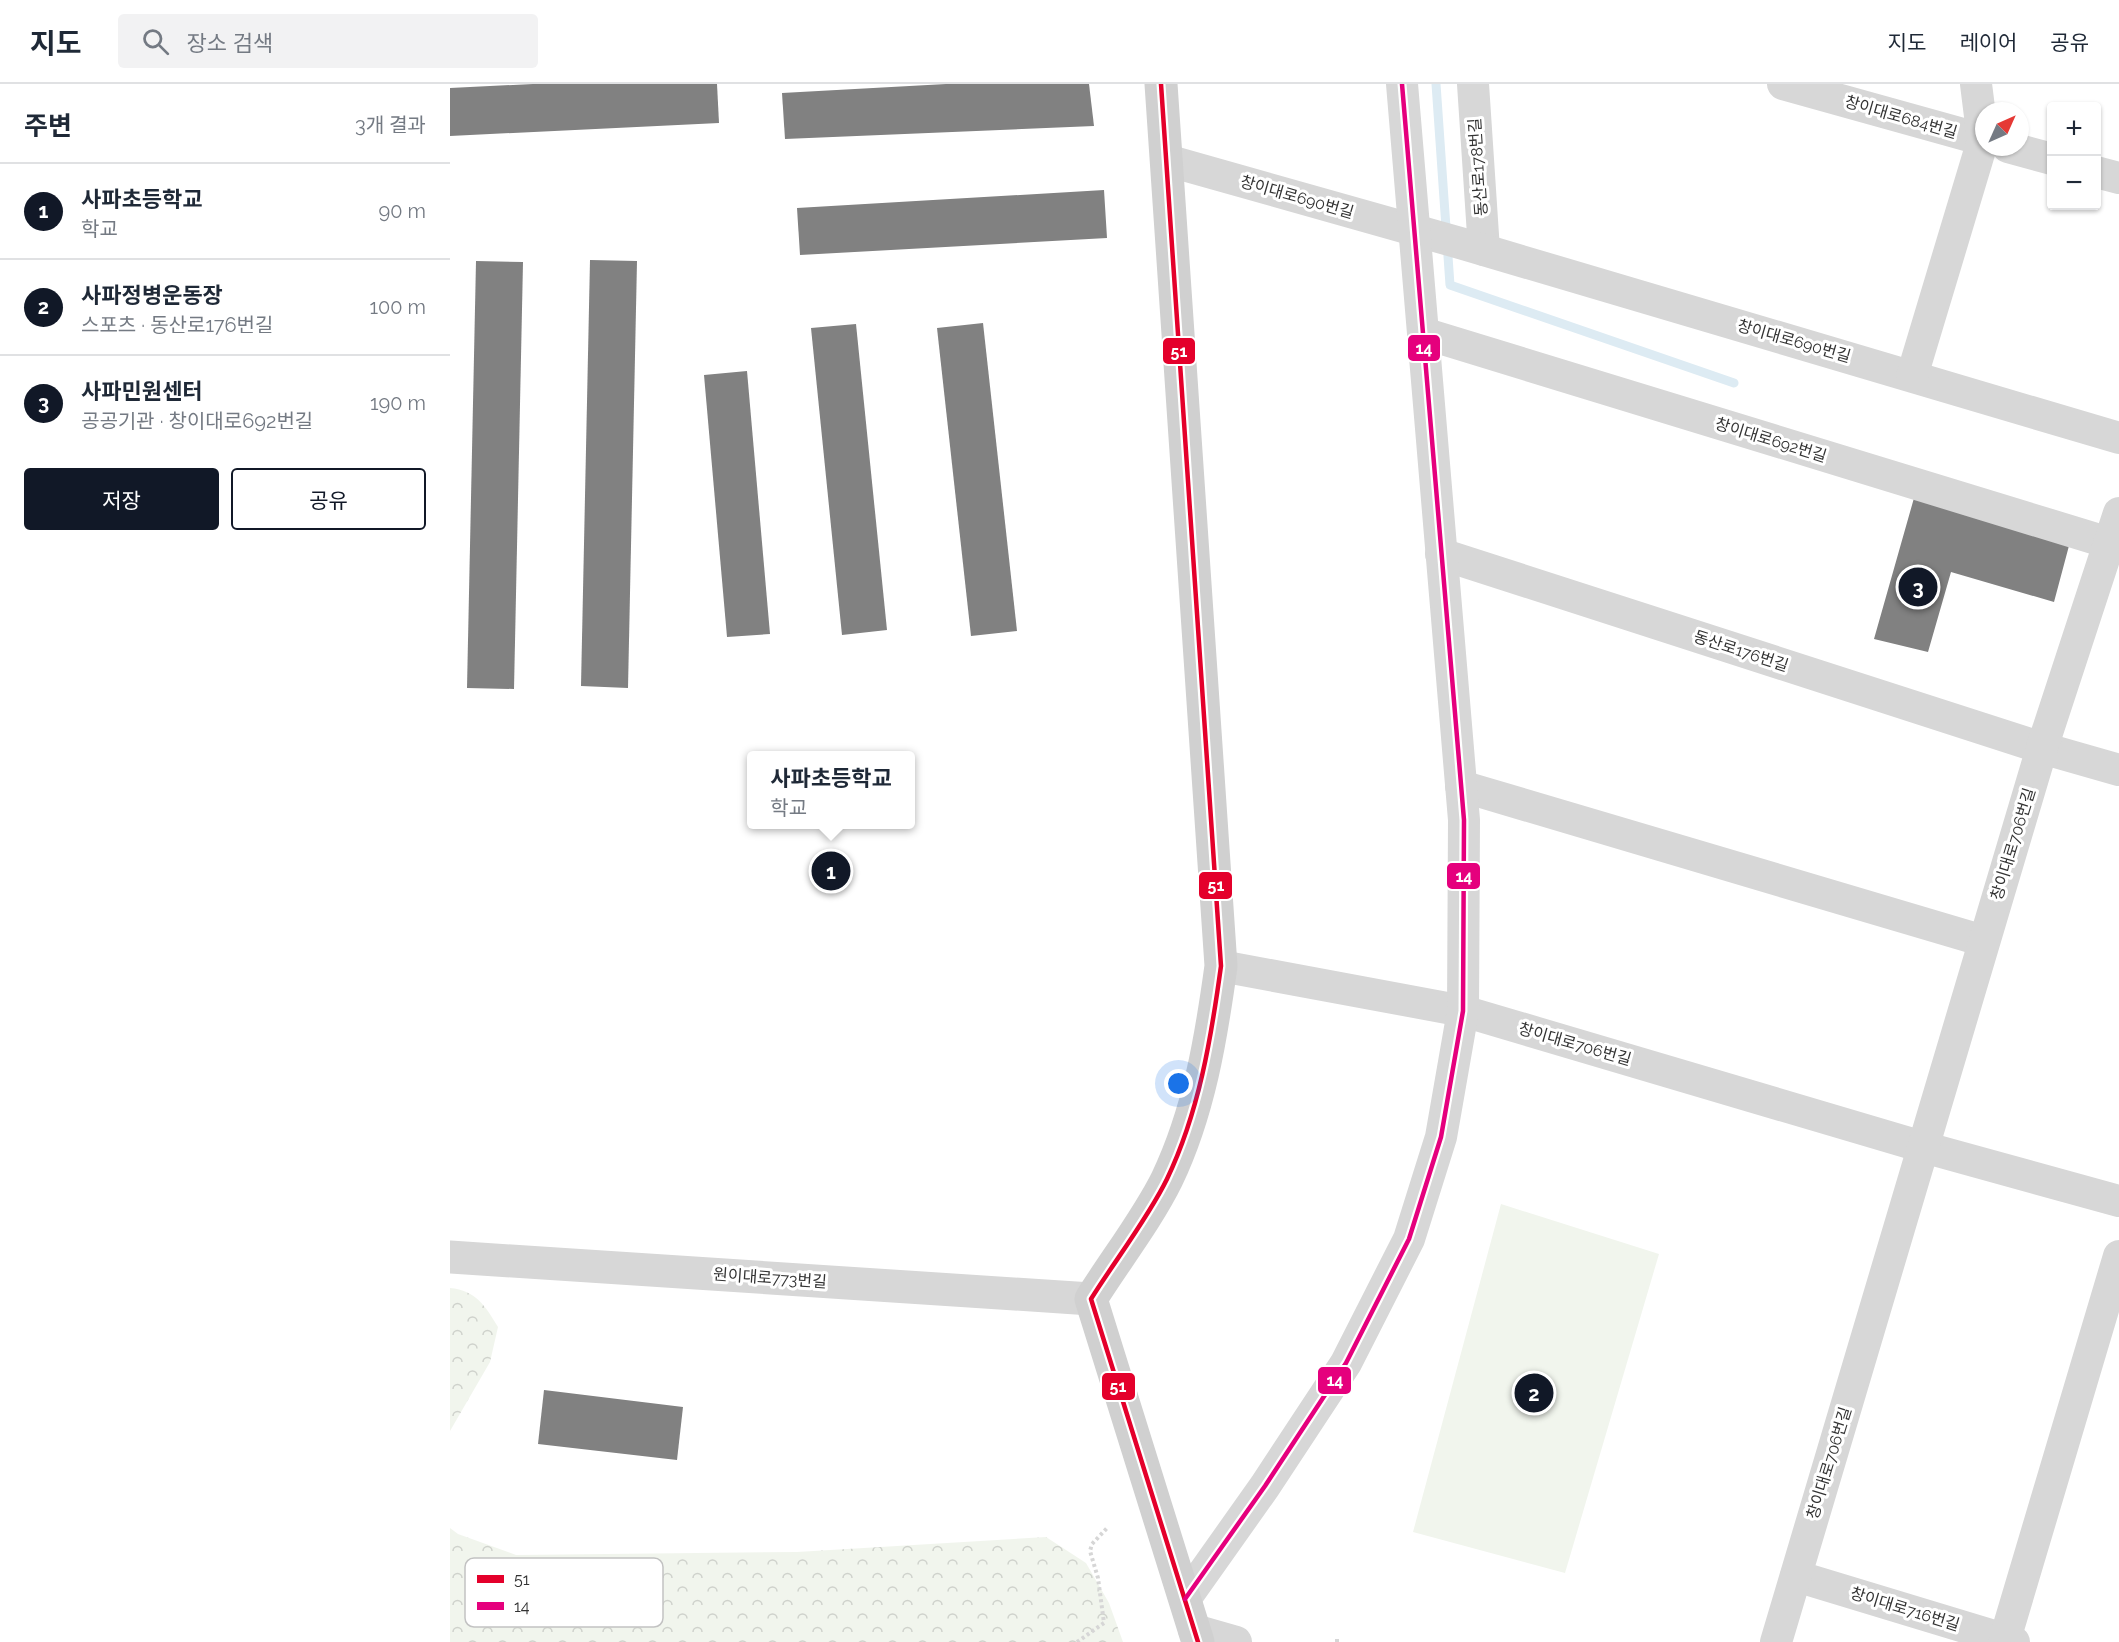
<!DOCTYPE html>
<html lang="ko">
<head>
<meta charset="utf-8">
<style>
  :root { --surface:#fff; --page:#f2f2f3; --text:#1f2937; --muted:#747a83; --line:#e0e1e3; --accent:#111827 }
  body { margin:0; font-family:Raleway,"Noto Sans KR",sans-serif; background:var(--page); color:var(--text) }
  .controls { position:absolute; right:18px; top:18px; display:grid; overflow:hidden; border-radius:6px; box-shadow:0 2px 4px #0004 }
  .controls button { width:54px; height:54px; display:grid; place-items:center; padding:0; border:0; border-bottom:2px solid var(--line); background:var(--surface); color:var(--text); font:30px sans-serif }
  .compass { position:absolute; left:1525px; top:18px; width:54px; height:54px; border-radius:50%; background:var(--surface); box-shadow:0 2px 4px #0004; rotate:45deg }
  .you { position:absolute; left:729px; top:1000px; width:21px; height:21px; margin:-15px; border:4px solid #fff; border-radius:50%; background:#1a73e8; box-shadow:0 0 0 9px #1a73e833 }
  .badge { display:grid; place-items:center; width:39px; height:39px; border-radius:50%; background:var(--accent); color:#fff; font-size:20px; font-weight:700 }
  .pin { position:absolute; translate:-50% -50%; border:3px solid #fff; box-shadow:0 2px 6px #0006 }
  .popup { position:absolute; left:297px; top:667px; width:168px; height:78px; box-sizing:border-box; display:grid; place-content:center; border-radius:6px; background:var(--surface); filter:drop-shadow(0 2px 4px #0005); font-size:20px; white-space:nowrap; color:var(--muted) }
  .popup b { font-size:22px; color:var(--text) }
  .popup::after { content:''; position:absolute; left:50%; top:100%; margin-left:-12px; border:12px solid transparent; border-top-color:var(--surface) }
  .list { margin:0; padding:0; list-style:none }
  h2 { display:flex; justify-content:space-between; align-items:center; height:78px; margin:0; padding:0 24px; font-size:26px }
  h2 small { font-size:20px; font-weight:400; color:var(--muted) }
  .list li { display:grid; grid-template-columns:39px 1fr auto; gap:18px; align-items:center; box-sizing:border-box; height:96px; padding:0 24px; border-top:2px solid var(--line) }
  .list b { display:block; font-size:22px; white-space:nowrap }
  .list p { margin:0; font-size:20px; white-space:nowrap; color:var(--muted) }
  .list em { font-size:20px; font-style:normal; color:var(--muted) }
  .actions { display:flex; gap:12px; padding:18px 24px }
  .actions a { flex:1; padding:14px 0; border:2px solid var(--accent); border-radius:6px; text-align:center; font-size:21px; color:var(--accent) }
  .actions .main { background:var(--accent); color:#fff }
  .icon { flex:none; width:33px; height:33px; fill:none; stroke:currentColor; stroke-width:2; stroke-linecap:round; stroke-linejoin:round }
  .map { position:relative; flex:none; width:1669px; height:1558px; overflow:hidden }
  header { display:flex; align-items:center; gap:36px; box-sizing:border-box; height:84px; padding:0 30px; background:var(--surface); border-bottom:2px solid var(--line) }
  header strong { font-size:28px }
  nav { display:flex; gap:33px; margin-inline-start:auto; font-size:21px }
  .search { width:420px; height:54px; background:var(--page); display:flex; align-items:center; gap:15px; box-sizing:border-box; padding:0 21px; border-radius:6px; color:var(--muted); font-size:22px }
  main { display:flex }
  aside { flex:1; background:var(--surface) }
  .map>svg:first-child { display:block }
  .forest { fill:url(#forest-crowns) }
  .green { fill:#f1f5ed }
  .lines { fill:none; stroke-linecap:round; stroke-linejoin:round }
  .stream { stroke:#ddebf3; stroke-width:9 }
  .building { fill:#818181 }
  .path { stroke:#d6d6d6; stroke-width:4; stroke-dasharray:3 3; stroke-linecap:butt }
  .minor { stroke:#d7d7d7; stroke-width:32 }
  .tertiary { stroke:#d7d7d7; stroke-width:33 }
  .secondary { stroke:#d0d0d0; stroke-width:33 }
  .bus-1-casing { stroke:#fff; stroke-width:9 }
  .bus-2-casing { stroke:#fff; stroke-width:9 }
  .bus-1 { stroke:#e4002b; stroke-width:4.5 }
  .bus-2 { stroke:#e5007d; stroke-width:4.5 }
  .labels { text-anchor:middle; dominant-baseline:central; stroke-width:6; stroke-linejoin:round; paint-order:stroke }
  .street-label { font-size:16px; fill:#333; stroke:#fff }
  .key { fill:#fff; stroke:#c2c2c2; stroke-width:1.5 }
  .key-label { font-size:16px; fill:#333 }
  .line-badge { stroke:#fff; stroke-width:2 }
  .badge-label { font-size:16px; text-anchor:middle; font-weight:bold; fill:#fff }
</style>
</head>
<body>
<header>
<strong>지도</strong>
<div class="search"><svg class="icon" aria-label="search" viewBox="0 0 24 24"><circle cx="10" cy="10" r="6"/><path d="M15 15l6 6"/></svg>장소 검색</div>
<nav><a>지도</a><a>레이어</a><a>공유</a></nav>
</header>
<main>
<aside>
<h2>주변<small>3개 결과</small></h2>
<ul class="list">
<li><span class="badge">1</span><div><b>사파초등학교</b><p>학교</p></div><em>90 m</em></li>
<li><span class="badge">2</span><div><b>사파정병운동장</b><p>스포츠 · 동산로176번길</p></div><em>100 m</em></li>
<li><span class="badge">3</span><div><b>사파민원센터</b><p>공공기관 · 창이대로692번길</p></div><em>190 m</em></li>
</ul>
<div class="actions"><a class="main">저장</a><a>공유</a></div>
</aside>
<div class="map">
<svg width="1669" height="1558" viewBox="0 0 1669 1558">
  <defs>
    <pattern id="forest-crowns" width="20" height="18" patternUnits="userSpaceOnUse" patternTransform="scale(1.5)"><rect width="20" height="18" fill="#f1f5ed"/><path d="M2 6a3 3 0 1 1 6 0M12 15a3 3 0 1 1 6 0" fill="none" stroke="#cfd2cc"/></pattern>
  </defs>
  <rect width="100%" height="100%" fill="#fff"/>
  <g class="forest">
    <path d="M0,1204C26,1206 36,1223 48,1243L40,1278L0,1347Z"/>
    <path d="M0,1444L8,1450L66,1471L347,1468L596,1453L636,1479L659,1519L673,1558H0Z"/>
  </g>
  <path class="green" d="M1051,1120L1209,1170L1115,1489L963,1448Z"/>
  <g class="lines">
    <path class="stream" d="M986,0L1000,201L1284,299"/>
  </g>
  <g class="building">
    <path d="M83,0H267L269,39L0,52V4Z"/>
    <path d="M496,0H639L644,42L335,55L332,9Z"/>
    <path d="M654,106L657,154L350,171L347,124Z"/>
    <path d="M140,176L187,177L178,604L131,602Z"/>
    <path d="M26,177L73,178L64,605L17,604Z"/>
    <path d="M533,239L567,547L521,552L487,244Z"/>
    <path d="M406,240L437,546L392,551L361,244Z"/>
    <path d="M297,287L320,550L277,553L254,291Z"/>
    <path d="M1464,414L1620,458L1604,518L1501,488L1478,568L1424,555Z"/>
    <path d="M94,1306L233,1323L227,1376L88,1360Z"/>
  </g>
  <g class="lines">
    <g class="path">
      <path d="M627,1558L654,1539L648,1494L640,1467L642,1460L658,1443"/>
      <path d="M887,1558V1555"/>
    </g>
    <g class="minor">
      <path d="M1023,0L1034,166"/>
      <path d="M1333,0L1534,56"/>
      <path d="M1558,63L1602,75"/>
      <path d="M716,76L1017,161L1669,354"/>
      <path d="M1646,88L1669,94"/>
      <path d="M973,249L1669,462"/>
      <path d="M1462,292L1533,56L1526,0"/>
      <path d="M991,470L1592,664L1669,686"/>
      <path d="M1011,702L1534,857"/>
      <path d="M771,882L1013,927L1473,1063L1669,1117"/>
      <path d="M1346,1492L1564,1558"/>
      <path d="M735,1515L815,1402L896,1279L959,1155L991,1053L1013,927L1014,736L952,0"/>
      <path d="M744,1546L786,1558"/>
      <path d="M1555,1555L1669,1172"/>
      <path d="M1326,1558L1592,664L1669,429"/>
    </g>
    <path class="tertiary" d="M0,1173L641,1215"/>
    <path class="secondary" d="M711,0L771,882C761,955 749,1028 717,1095C698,1134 664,1178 641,1215L748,1558"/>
    <g class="bus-1-casing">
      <path id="bus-1" d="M711,0L771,882C761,955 749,1028 717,1095C698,1134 664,1178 641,1215L748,1558"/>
    </g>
    <g class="bus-2-casing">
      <path id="bus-2" d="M735,1515L815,1402L896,1279L959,1155L991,1053L1013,927L1014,736L952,0"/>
    </g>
    <use href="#bus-1" class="bus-1"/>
    <use href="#bus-2" class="bus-2"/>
  </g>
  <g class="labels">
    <g class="street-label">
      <text transform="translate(1451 33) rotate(16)">창이대로684번길</text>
      <text transform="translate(1028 83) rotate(-94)">동산로178번길</text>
      <text transform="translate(847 113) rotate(16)">창이대로690번길</text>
      <text transform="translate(1344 257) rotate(16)">창이대로690번길</text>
      <text transform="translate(1321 356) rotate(17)">창이대로692번길</text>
      <text transform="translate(1291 567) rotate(18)">동산로176번길</text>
      <text transform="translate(1563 760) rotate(-73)">창이대로706번길</text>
      <text transform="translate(1125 960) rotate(16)">창이대로706번길</text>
      <text transform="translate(320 1194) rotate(4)">원이대로773번길</text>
      <text transform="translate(1379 1379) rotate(-73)">창이대로706번길</text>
      <text transform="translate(1455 1525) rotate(17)">창이대로716번길</text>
    </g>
  </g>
  <rect x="15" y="1474" width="198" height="69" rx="9" class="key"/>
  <rect x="27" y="1491" width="27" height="8" fill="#e4002b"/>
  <rect x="27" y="1518" width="27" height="8" fill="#e5007d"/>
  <g class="key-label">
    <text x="64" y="1501">51</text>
    <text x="64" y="1528">14</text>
  </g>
  <g class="line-badge">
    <rect x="957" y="250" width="34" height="28" rx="6" fill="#e5007d"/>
    <rect x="712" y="253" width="34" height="28" rx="6" fill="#e4002b"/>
    <rect x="996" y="778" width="35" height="28" rx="6" fill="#e5007d"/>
    <rect x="748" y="787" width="35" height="29" rx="6" fill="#e4002b"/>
    <rect x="867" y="1282" width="35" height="29" rx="6" fill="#e5007d"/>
    <rect x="651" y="1288" width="35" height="29" rx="6" fill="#e4002b"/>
  </g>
  <g class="badge-label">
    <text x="974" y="270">14</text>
    <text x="729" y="273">51</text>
    <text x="1014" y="798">14</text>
    <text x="766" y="807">51</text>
    <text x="885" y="1302">14</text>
    <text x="668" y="1308">51</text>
  </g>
</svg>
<div class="controls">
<button>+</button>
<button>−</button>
</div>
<svg class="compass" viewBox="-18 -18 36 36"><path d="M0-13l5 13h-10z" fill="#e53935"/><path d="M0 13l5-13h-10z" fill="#747a83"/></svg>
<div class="you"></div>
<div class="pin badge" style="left:381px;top:787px">1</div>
<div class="popup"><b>사파초등학교</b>학교</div>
<div class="pin badge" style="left:1084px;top:1309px">2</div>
<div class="pin badge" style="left:1468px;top:503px">3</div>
</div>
</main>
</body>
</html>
